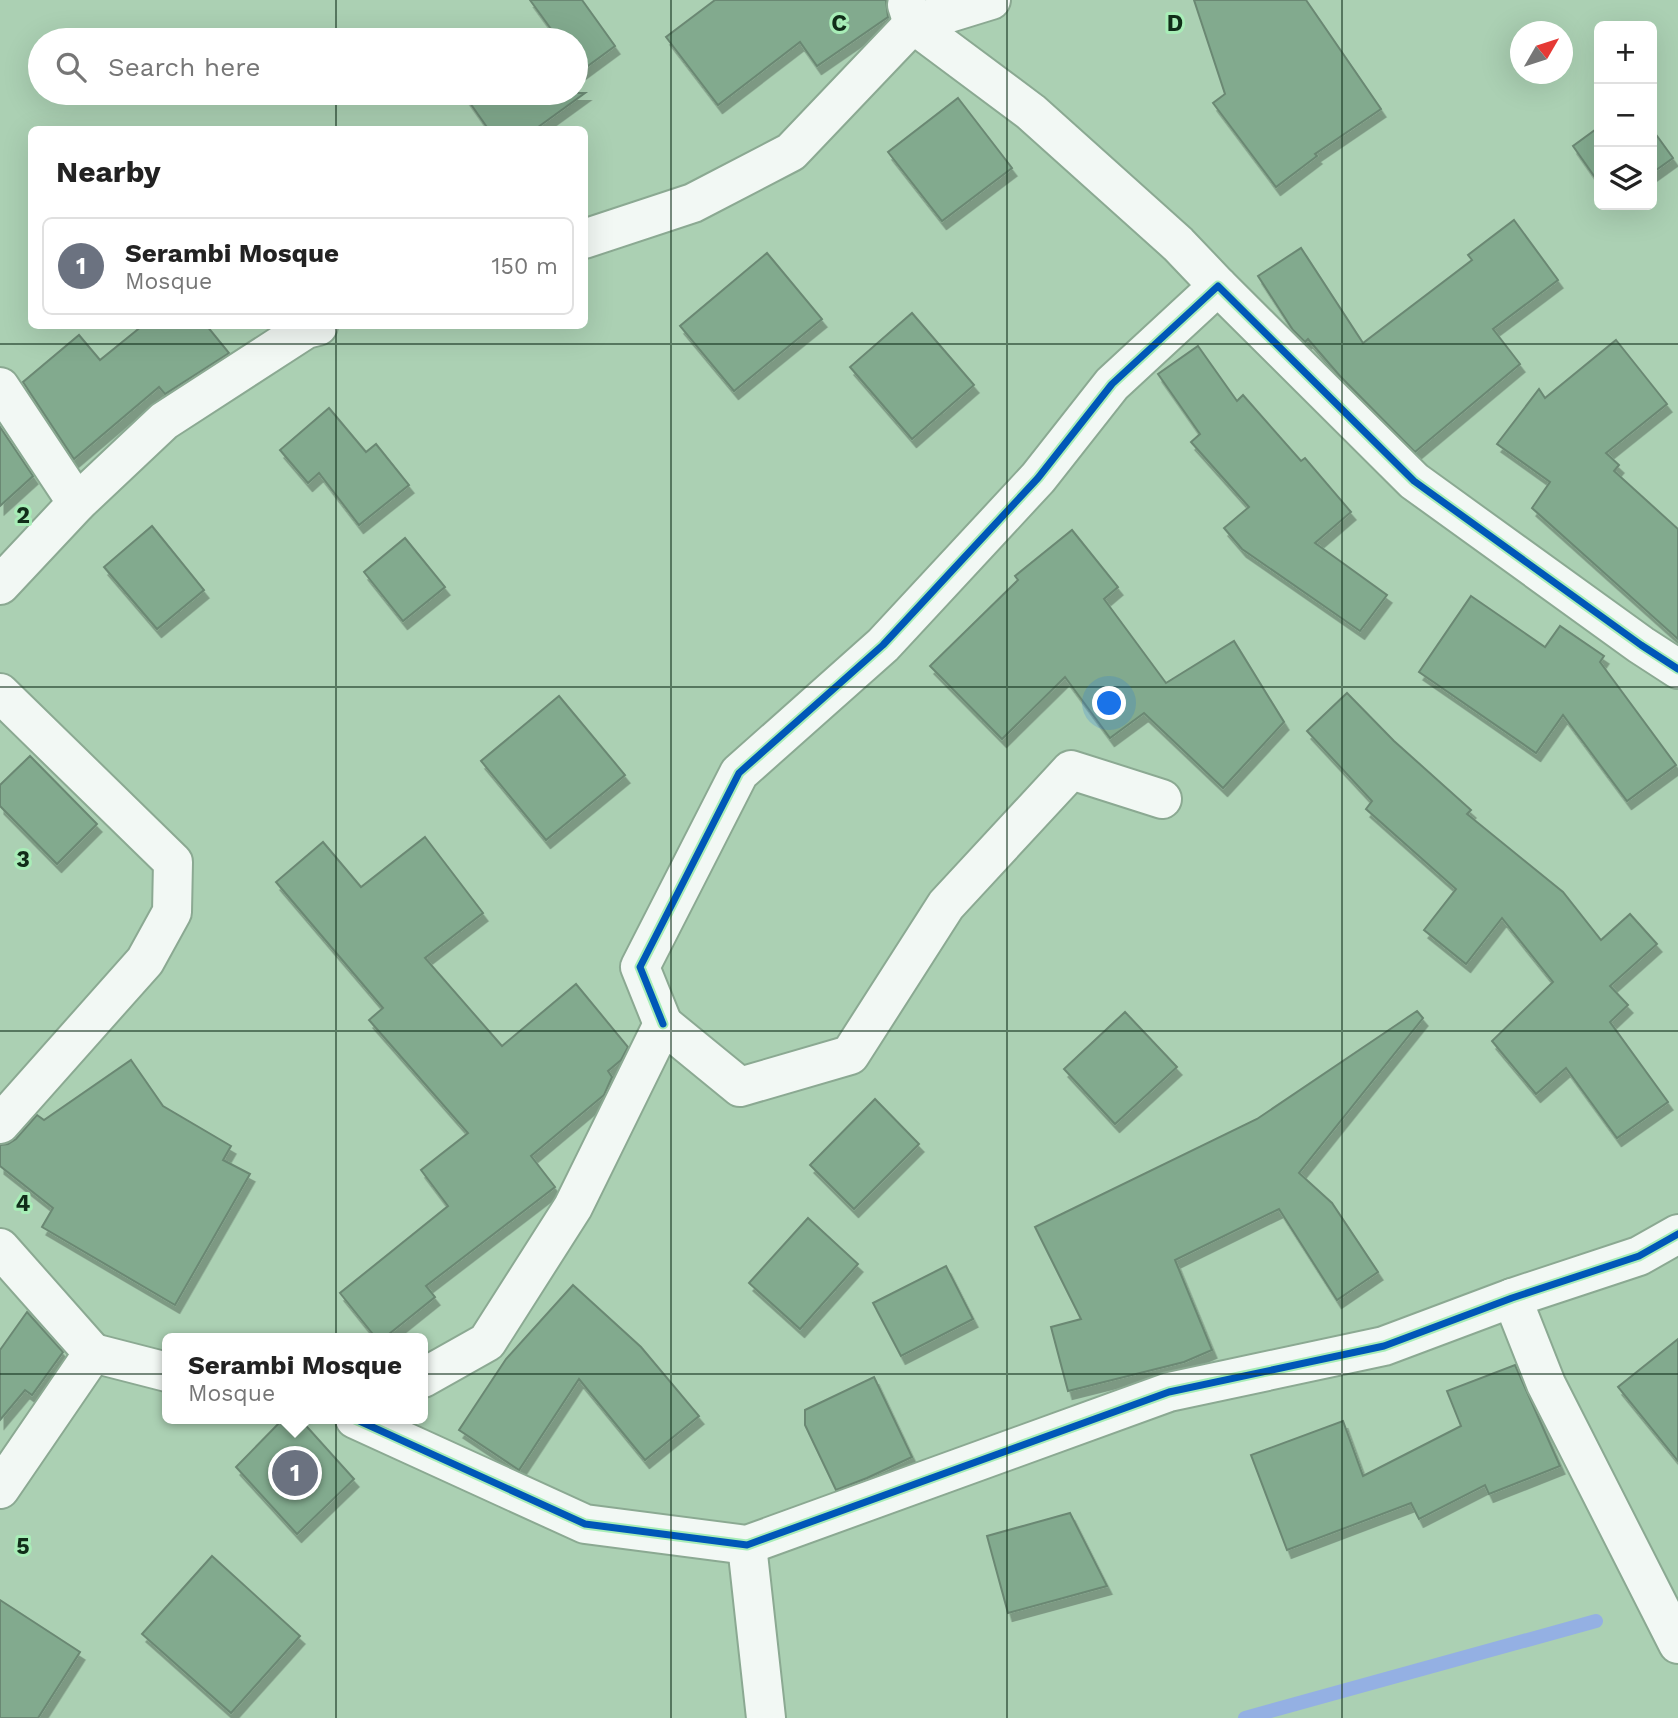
<!DOCTYPE html>
<html lang="en">
<head>
<meta charset="utf-8">
<style>
  :root { --surface:#fff; --page:#f6f6f6; --text:#222; --muted:#767676; --line:#e0e0e0; --accent:#b45309 }
  body { margin:0; font-family:"Work Sans",sans-serif; background:var(--page); color:var(--text) }
  .controls { position:absolute; right:21px; top:21px; display:grid; overflow:hidden; border-radius:10px; box-shadow:0 7px 28px #0002 }
  .controls button { width:63px; height:63px; display:grid; place-items:center; padding:0; border:0; border-bottom:2px solid var(--line); background:var(--surface); color:var(--text); font:35px sans-serif }
  .compass { position:absolute; left:1510px; top:21px; width:63px; height:63px; border-radius:50%; background:var(--surface); box-shadow:0 7px 28px #0002; rotate:51deg }
  .you { position:absolute; left:1110px; top:704px; width:24px; height:24px; margin:-18px; border:5px solid #fff; border-radius:50%; background:#1a73e8; box-shadow:0 0 0 10px #1a73e833 }
  .badge { display:grid; place-items:center; width:46px; height:46px; border-radius:50%; background:var(--accent); color:#fff; font-size:23px; font-weight:700 }
  .pin { position:absolute; translate:-50% -50%; border:4px solid #fff; box-shadow:0 2px 7px #0006 }
  .popup { position:absolute; left:162px; top:1333px; width:266px; height:91px; box-sizing:border-box; display:grid; place-content:center; border-radius:10px; background:var(--surface); filter:drop-shadow(0 2px 5px #0005); font-size:23px; white-space:nowrap; color:var(--muted) }
  .popup b { font-size:26px; color:var(--text) }
  .popup::after { content:''; position:absolute; left:50%; top:100%; margin-left:-14px; border:14px solid transparent; border-top-color:var(--surface) }
  .list { margin:0; padding:0; list-style:none }
  h2 { display:flex; justify-content:space-between; align-items:center; height:91px; margin:0; padding:0 28px; font-size:30px }
  h2 small { font-size:23px; font-weight:400; color:var(--muted) }
  .list li { display:grid; grid-template-columns:46px 1fr auto; gap:21px; align-items:center; box-sizing:border-box; height:98px; margin:0 14px 14px; padding:0 14px; border:2px solid var(--line); border-radius:10px }
  .list b { display:block; font-size:26px; white-space:nowrap }
  .list p { margin:0; font-size:23px; white-space:nowrap; color:var(--muted) }
  .list em { font-size:23px; font-style:normal; color:var(--muted) }
  .icon { flex:none; width:38px; height:38px; fill:none; stroke:currentColor; stroke-width:2; stroke-linecap:round; stroke-linejoin:round }
  .map { position:relative; flex:none; width:1678px; height:1718px; overflow:hidden }
  .search { position:absolute; background:var(--surface); box-shadow:0 7px 28px #0002; left:28px; top:28px; width:560px; height:77px; display:flex; align-items:center; gap:18px; box-sizing:border-box; padding:0 24px; border-radius:38px; color:var(--muted); font-size:26px }
  .panel { position:absolute; background:var(--surface); box-shadow:0 7px 28px #0002; left:28px; top:126px; width:560px; height:203px; border-radius:10px }
  .map>svg:first-child { display:block }
  .lines { fill:none; stroke-linecap:round; stroke-linejoin:round }
  .stream { stroke:#94b0e3; stroke-width:14 }
  .building { fill:#82aa8e; stroke:#6b8873; stroke-width:2; filter:url(#shadow) }
  .minor-casing { stroke:#8ba992; stroke-width:42 }
  .minor { stroke:#f2f8f4; stroke-width:38 }
  .cycleway-casing { stroke:#a8edb7; stroke-width:11 }
  .cycleway { stroke:#0057b8; stroke-width:7 }
  .grid { fill:none; stroke:#112d19; stroke-width:2; stroke-opacity:0.55 }
  .grid-label { font-size:23px; text-anchor:middle; font-weight:bold; fill:#112d19; stroke:#a8edb7; stroke-width:6; stroke-linejoin:round; paint-order:stroke }
</style>
</head>
<body>
<div class="map">
<svg width="1678" height="1718" viewBox="0 0 1678 1718">
  <defs>
    <filter id="shadow"><feDropShadow dx="4.5" dy="8" stdDeviation="0" flood-color="#0004"/></filter>
  </defs>
  <rect width="100%" height="100%" fill="#abd0b3"/>
  <g class="lines">
    <path class="stream" d="M1245,1718L1596,1621"/>
  </g>
  <g class="building">
    <path d="M530,0H582L615,46L581,71L576,64V40H559Z"/>
    <path d="M715,0H886L888,17L817,66L800,42L718,105L666,37Z"/>
    <path d="M1194,0H1306L1381,109L1315,154L1317,156L1276,187L1213,103L1225,94Z"/>
    <path d="M463,93H585L534,130H489Z"/>
    <path d="M958,98L1012,168L942,221L888,152Z"/>
    <path d="M1599,127V183L1573,146Z"/>
    <path d="M1652,129L1673,158L1652,173Z"/>
    <path d="M1514,220L1558,280L1493,329L1520,364L1415,452L1340,376L1308,339L1305,342L1293,330L1258,276L1301,248L1363,343L1472,260L1468,255Z"/>
    <path d="M767,253L822,319L734,391L680,326Z"/>
    <path d="M912,313L974,385L912,439L850,367Z"/>
    <path d="M142,326H207L229,353L165,394L159,387L74,459L23,382L79,335L100,360Z"/>
    <path d="M1616,340L1667,404L1606,453L1619,465L1614,471L1678,529V639L1532,508L1550,482L1497,444L1539,389L1545,398Z"/>
    <path d="M1198,346L1237,401L1243,395L1301,461L1305,458L1351,512L1315,543L1387,595L1360,631L1242,549L1224,528L1249,507L1191,442L1200,434L1158,374Z"/>
    <path d="M329,408L366,452L376,444L409,485L359,525L319,473L308,483L280,450Z"/>
    <path d="M0,427L33,476L0,506Z"/>
    <path d="M152,526L204,590L157,629L104,567Z"/>
    <path d="M1072,530L1118,587L1104,599L1166,683L1234,641L1284,722L1223,788L1144,713L1110,738L1065,677L1002,739L930,666L1018,580L1015,576Z"/>
    <path d="M405,538L445,587L403,621L364,572Z"/>
    <path d="M1471,596L1545,647L1560,626L1604,656L1600,662L1676,765L1627,801L1563,715L1536,753L1419,672Z"/>
    <path d="M1347,693L1394,741L1471,810L1467,814L1563,892L1601,940L1630,914L1657,944L1610,986L1628,1005L1610,1022L1668,1102L1617,1138L1566,1068L1536,1094L1492,1041L1553,982L1502,918L1466,964L1424,930L1456,889L1366,809L1372,801L1307,731Z"/>
    <path d="M559,696L625,775L546,840L481,761Z"/>
    <path d="M30,756L97,824L57,864L0,806V785Z"/>
    <path d="M425,837L483,913L425,958L502,1046L576,984L628,1047L621,1060L608,1071L612,1077L604,1095L531,1156L555,1187L426,1286L435,1297L384,1338H376L340,1293L448,1206L421,1170L468,1133L369,1020L383,1008L276,882L323,842L361,887Z"/>
    <path d="M1417,1011L1423,1018L1299,1173L1332,1203L1378,1272L1337,1300L1279,1209L1175,1260L1212,1350L1184,1362L1068,1391L1051,1327L1081,1319L1035,1227L1257,1119Z"/>
    <path d="M1125,1012L1177,1067L1115,1124L1064,1069Z"/>
    <path d="M131,1060L163,1106L231,1146L223,1160L250,1174L175,1305L42,1227L53,1208L0,1166V1145L8,1144L16,1139L37,1115L44,1120Z"/>
    <path d="M875,1099L919,1144L854,1209L810,1165Z"/>
    <path d="M808,1218L858,1264L800,1329L749,1283Z"/>
    <path d="M946,1266L973,1319L901,1356L873,1303Z"/>
    <path d="M573,1285L641,1347L699,1416L645,1460L579,1379L519,1470L459,1430L506,1359Z"/>
    <path d="M27,1312L63,1352L32,1395L25,1390L0,1420V1350Z"/>
    <path d="M1678,1339V1461L1618,1387Z"/>
    <path d="M1515,1365L1560,1466L1489,1494L1485,1485L1419,1519L1411,1503L1287,1550L1251,1455L1343,1421L1363,1476L1461,1426L1447,1391Z"/>
    <path d="M874,1377L912,1457L867,1478L836,1490L805,1425V1410Z"/>
    <path d="M283,1419H300L354,1479L297,1534L236,1467Z"/>
    <path d="M1070,1513L1107,1586L1008,1613L987,1536Z"/>
    <path d="M212,1556L300,1636L231,1713L142,1634Z"/>
    <path d="M0,1600L80,1652L38,1718H0Z"/>
  </g>
  <g class="lines">
    <g class="minor-casing">
      <g id="minor">
        <path d="M907,5L913,24L1031,112L1178,244L1218,286"/>
        <path d="M584,239L693,203L791,152L913,24L991,0"/>
        <path d="M0,387L77,503"/>
        <path d="M0,585L77,503L164,421L306,329L318,326"/>
        <path d="M0,693L173,862L172,912L145,961L0,1124"/>
        <path d="M663,1024L640,967L739,773L883,645L1038,478L1112,384L1218,286L1414,481L1641,645L1678,669"/>
        <path d="M0,1248L93,1353"/>
        <path d="M1512,1298L1546,1384L1678,1644"/>
        <path d="M423,1378L487,1342L573,1207L663,1024L740,1087L850,1055L946,905L1071,770L1162,799"/>
        <path d="M355,1419L585,1524L747,1545L1169,1392L1384,1346L1512,1298L1639,1256L1678,1234"/>
        <path d="M0,1489L93,1353L167,1372"/>
        <path d="M747,1545L766,1718"/>
      </g>
    </g>
    <use href="#minor" class="minor"/>
    <g class="cycleway-casing">
      <g id="cycleway">
        <path d="M663,1024L640,967L739,773L883,645L1038,478L1112,384L1218,286L1414,481L1641,645L1678,669"/>
        <path d="M355,1419L585,1524L747,1545L1169,1392L1384,1346L1512,1298L1639,1256L1678,1234"/>
      </g>
    </g>
    <use href="#cycleway" class="cycleway"/>
  </g>
  <path class="grid" d="M336,0V40M671,0V1718M1007,0V1718M1342,0V1718M336,93V130M336,326V1718M0,344H1678M0,687H1678M0,1031H1678M0,1374H1678"/>
  <g class="grid-label">
    <text x="839" y="31">C</text>
    <text x="1175" y="31">D</text>
    <text x="23" y="523">2</text>
    <text x="23" y="867">3</text>
    <text x="23" y="1211">4</text>
    <text x="23" y="1554">5</text>
  </g>
</svg>
<div class="controls">
<button>+</button>
<button>−</button>
<button><svg class="icon" aria-label="layers" viewBox="0 0 24 24"><path d="M12 4l9 5-9 5-9-5zM3 14l9 5 9-5"/></svg></button>
</div>
<svg class="compass" viewBox="-18 -18 36 36"><path d="M0-13l5 13h-10z" fill="#e53935"/><path d="M0 13l5-13h-10z" fill="#767676"/></svg>
<div class="you"></div>
<div class="pin badge" style="left:295px;top:1473px;background:#6b7280">1</div>
<div class="popup"><b>Serambi Mosque</b>Mosque</div>
<div class="search"><svg class="icon" aria-label="search" viewBox="0 0 24 24"><circle cx="10" cy="10" r="6"/><path d="M15 15l6 6"/></svg>Search here</div>
<section class="panel">
<h2>Nearby<small></small></h2>
<ul class="list">
<li><span class="badge" style="background:#6b7280">1</span><div><b>Serambi Mosque</b><p>Mosque</p></div><em>150 m</em></li>
</ul>
</section>
</div>
</body>
</html>
